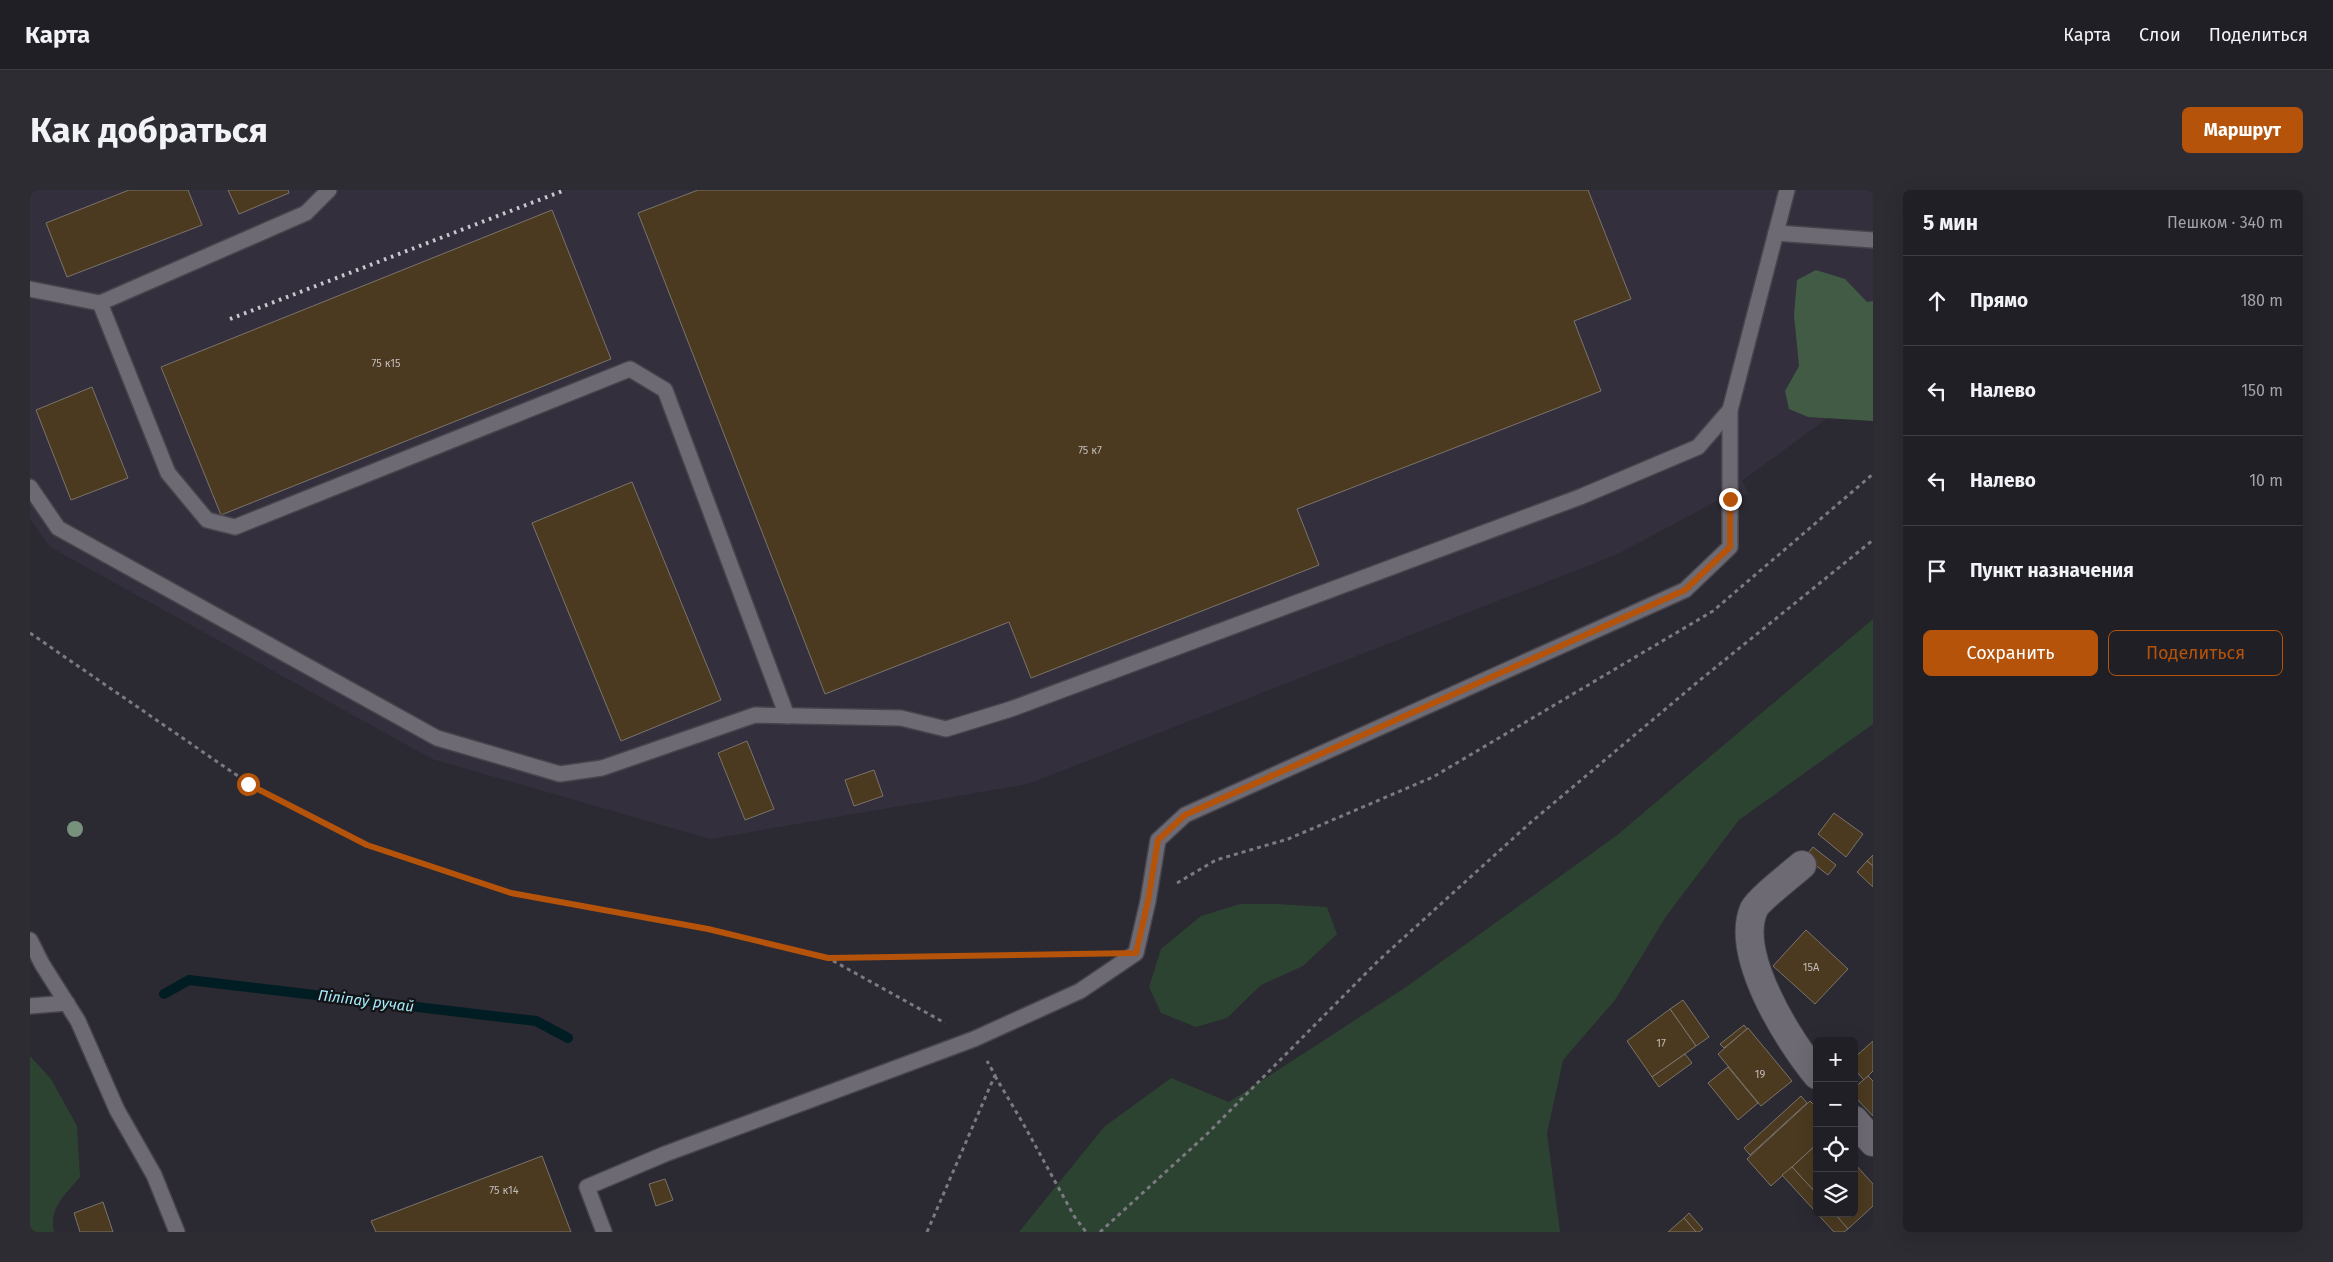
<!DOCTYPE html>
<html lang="ru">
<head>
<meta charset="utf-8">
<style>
  :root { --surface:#201f25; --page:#2d2c32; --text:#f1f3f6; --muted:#a2a2a7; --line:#3d3d42; --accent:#b45309 }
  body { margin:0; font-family:"Fira Sans",sans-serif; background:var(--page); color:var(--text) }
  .controls { position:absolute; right:15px; bottom:15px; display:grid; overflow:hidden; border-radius:8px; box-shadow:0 5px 20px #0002 }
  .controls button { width:45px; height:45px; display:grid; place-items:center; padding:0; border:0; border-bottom:1px solid var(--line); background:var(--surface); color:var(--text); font:25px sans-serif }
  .stop { position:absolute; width:15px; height:15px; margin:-11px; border:4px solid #b45309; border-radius:50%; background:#fff }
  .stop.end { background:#b45309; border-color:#fff; box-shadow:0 1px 5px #0008 }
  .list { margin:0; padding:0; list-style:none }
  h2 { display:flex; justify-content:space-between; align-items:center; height:65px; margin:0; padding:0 20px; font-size:21px }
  h2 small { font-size:16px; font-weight:400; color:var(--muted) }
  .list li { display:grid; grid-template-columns:32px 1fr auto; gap:15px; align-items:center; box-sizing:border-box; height:90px; padding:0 20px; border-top:1px solid var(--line) }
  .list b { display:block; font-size:19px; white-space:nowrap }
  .list em { font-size:16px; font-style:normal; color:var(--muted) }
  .actions { display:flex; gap:10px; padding:15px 20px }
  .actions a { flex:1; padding:11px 0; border:1px solid var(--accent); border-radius:8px; text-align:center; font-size:18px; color:var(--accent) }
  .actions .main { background:var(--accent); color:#fff }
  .icon { flex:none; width:28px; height:28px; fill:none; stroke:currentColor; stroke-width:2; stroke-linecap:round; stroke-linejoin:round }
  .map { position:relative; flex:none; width:1843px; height:1042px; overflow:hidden; border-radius:8px }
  header { display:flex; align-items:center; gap:30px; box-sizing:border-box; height:70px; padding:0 25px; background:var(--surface); border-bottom:1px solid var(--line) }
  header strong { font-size:24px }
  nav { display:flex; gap:28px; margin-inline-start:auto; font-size:18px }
  .intro { display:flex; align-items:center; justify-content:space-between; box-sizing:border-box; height:120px; padding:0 30px }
  h1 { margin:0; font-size:35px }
  .button { padding:12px 22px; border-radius:8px; background:var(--accent); color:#fff; font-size:18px; font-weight:700 }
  main { display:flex; gap:30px; padding:0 30px }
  aside { flex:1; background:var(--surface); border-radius:8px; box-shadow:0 5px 20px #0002 }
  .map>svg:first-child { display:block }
  .built { fill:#332f3d }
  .green { fill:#2d4331 }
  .forest { fill:#415b45 }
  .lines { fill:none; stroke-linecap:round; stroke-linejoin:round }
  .stream { stroke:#001d23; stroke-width:10 }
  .building { fill:#4b3a20; stroke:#7a746c }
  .lane-casing { stroke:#47454b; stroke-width:18 }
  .street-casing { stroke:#47454b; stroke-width:30 }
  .path { stroke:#7c7a81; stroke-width:3; stroke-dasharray:4 4; stroke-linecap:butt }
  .lane { stroke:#6d6a73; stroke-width:15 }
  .street { stroke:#6d6a73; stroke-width:28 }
  .rail { stroke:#c9c8cd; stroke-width:4; stroke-dasharray:2.5 5; stroke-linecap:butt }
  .tree { fill:#77917d }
  .route { stroke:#b45309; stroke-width:6 }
  .labels { text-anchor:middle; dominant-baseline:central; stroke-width:4.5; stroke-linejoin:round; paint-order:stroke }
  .number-label { font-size:11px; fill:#c0bbb8 }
  .water-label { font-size:15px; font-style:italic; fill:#a3edfd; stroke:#141316 }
</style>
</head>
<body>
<header>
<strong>Карта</strong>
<nav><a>Карта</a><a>Слои</a><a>Поделиться</a></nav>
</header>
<div class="intro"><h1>Как добраться</h1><a class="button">Маршрут</a></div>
<main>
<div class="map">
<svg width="1843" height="1042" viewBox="0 0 1843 1042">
  <rect width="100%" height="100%" fill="#2b2931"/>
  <path class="built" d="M0,0H1843V195L1712,291L1719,304L1685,312L1586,365L998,594L680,649L402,569L20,357L0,329Z"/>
  <g class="green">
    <path d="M1843,429V534L1709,630L1637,725L1585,810L1533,870L1517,943L1530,1042H989L1074,937L1141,888L1199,912L1379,795L1586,646Z"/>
    <path d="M1210,714H1247L1297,717L1307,744L1273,776L1231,795L1197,828L1166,837L1131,823L1119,797L1131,759L1171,726Z"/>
    <path d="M0,866L21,889L47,936L50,987C35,1005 19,1017 24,1042H0Z"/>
  </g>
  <path class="forest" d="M1786,80L1815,89L1837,112L1843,111V231L1778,227L1759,219L1755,201L1769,176L1764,125L1767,90Z"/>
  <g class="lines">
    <path class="stream" d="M134,804L159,790L506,831L538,848"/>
  </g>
  <g class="building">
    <path d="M99,0H158L172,35L37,87L16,33Z"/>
    <path d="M198,0H258L259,3L209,24Z"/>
    <path d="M668,0H1558L1601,109L1544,131L1571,201L1267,319L1289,375L1001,488L979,432L795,504L608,23Z"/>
    <path d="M522,20L581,169L191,325L131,177Z"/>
    <path d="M62,197L98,288L41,310L6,220Z"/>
    <path d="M602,292L691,510L591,551L502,333Z"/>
    <path d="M717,551L744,619L715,630L688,563Z"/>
    <path d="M844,580L853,606L824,616L815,590Z"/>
    <path d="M1804,623L1833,644L1816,667L1788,644Z"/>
    <path d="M1783,657L1806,675L1798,685L1775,667Z"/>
    <path d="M1843,665V676L1837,671Z"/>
    <path d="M1837,671L1843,676V697L1827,682Z"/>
    <path d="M1776,740L1818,779L1785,814L1743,776Z"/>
    <path d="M1653,810L1679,847L1666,856L1640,819Z"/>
    <path d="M1640,819L1666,856L1622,887L1597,851Z"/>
    <path d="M1714,835L1717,839L1694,858L1690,854Z"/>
    <path d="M1718,838L1762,891L1731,916L1688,864Z"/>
    <path d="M1843,851V881L1834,890L1824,879V868Z"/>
    <path d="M1655,864L1662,873L1629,897L1622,887Z"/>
    <path d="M1698,877L1728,913L1708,930L1678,893Z"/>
    <path d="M1838,886L1843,891V926L1824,906V898Z"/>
    <path d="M1771,906L1777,913L1720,965L1714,958Z"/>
    <path d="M1780,911L1787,918V954L1741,996L1717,969Z"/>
    <path d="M1787,954V995L1782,999L1762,977Z"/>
    <path d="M512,966L541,1042H346L341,1031Z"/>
    <path d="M1824,973L1843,994V1016L1818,1039L1804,1023H1824Z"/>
    <path d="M1762,977L1787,1004V1023H1804L1818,1039L1814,1042H1804L1752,985Z"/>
    <path d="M635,989L643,1010L626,1016L619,994Z"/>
    <path d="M73,1012L83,1042H50L44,1023Z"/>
    <path d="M1659,1023L1673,1039L1669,1042H1666L1654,1028Z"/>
    <path d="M1654,1028L1666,1042H1638Z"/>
  </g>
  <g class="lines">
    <g class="lane-casing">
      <g id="lane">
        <path d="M1746,43L1843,50"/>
        <path d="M0,99L70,113L276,23L299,0"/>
        <path d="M70,113L138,283L177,330L205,337L600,179L635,200L757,526"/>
        <path d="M0,297L28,338L407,548L530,584L572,578L725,525L871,528L916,539L981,519L1550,307L1668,257L1700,220"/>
        <path d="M0,750L12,774L48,831L87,920L124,985L147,1042"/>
        <path d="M0,816L37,813"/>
        <path d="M574,1042L557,997L635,964L944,849L1050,801L1106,763L1118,711L1128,650L1155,625L1655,400L1700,357V220L1757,0"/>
      </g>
    </g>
    <g class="street-casing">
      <g id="street">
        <path d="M1772,675C1763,683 1728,710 1724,719C1704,764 1758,850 1787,885"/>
        <path d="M1824,930L1843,952"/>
      </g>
    </g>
    <g class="path">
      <path d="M0,443L218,593L337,655L481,703L677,739L798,768L915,833"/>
      <path d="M1147,693L1186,670L1258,649L1403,587L1683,421L1843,284"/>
      <path d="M799,768L1058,764"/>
      <path d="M965,886L994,935L1044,1026L1056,1042"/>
      <path d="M897,1042L965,885L957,871"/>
      <path d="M1070,1042L1176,945L1348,771L1500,633L1670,490L1843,350"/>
    </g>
    <use href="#lane" class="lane"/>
    <use href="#street" class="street"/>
    <path class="rail" d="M200,129L535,0"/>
  </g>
  <circle class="tree" cx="45" cy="639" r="8"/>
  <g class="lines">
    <path class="route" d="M218,594L337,655L481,703L678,739L798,768L1106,763L1118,711L1128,650L1155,625L1655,400L1700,357V309"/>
  </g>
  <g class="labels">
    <g class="number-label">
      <text x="356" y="173">75 к15</text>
      <text x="1060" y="260">75 к7</text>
      <text x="1781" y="777">15А</text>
      <text x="1631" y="853">17</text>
      <text x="1730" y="884">19</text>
      <text x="474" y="1000">75 к14</text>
    </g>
    <g class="water-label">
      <text transform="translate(336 811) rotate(7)">Піліпаў ручай</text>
    </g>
  </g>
</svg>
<div class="controls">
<button>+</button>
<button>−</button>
<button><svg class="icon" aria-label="locate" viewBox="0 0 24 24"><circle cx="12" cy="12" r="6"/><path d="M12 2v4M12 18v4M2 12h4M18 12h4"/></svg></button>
<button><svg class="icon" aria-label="layers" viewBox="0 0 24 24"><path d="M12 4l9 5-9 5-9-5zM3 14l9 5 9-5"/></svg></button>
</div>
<div class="stop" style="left:218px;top:594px"></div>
<div class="stop end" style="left:1700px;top:309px"></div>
</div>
<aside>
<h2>5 мин<small>Пешком · 340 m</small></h2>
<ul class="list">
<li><svg class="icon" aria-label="ahead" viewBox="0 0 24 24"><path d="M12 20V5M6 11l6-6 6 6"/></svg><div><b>Прямо</b></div><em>180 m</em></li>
<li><svg class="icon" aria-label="left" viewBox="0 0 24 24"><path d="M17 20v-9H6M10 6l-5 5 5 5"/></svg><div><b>Налево</b></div><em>150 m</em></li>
<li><svg class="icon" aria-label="left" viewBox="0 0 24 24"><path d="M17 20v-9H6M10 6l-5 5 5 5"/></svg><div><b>Налево</b></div><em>10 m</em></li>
<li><svg class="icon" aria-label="arrive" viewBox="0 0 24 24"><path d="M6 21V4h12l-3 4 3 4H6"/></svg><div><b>Пункт назначения</b></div></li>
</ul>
<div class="actions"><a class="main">Сохранить</a><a>Поделиться</a></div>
</aside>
</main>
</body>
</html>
